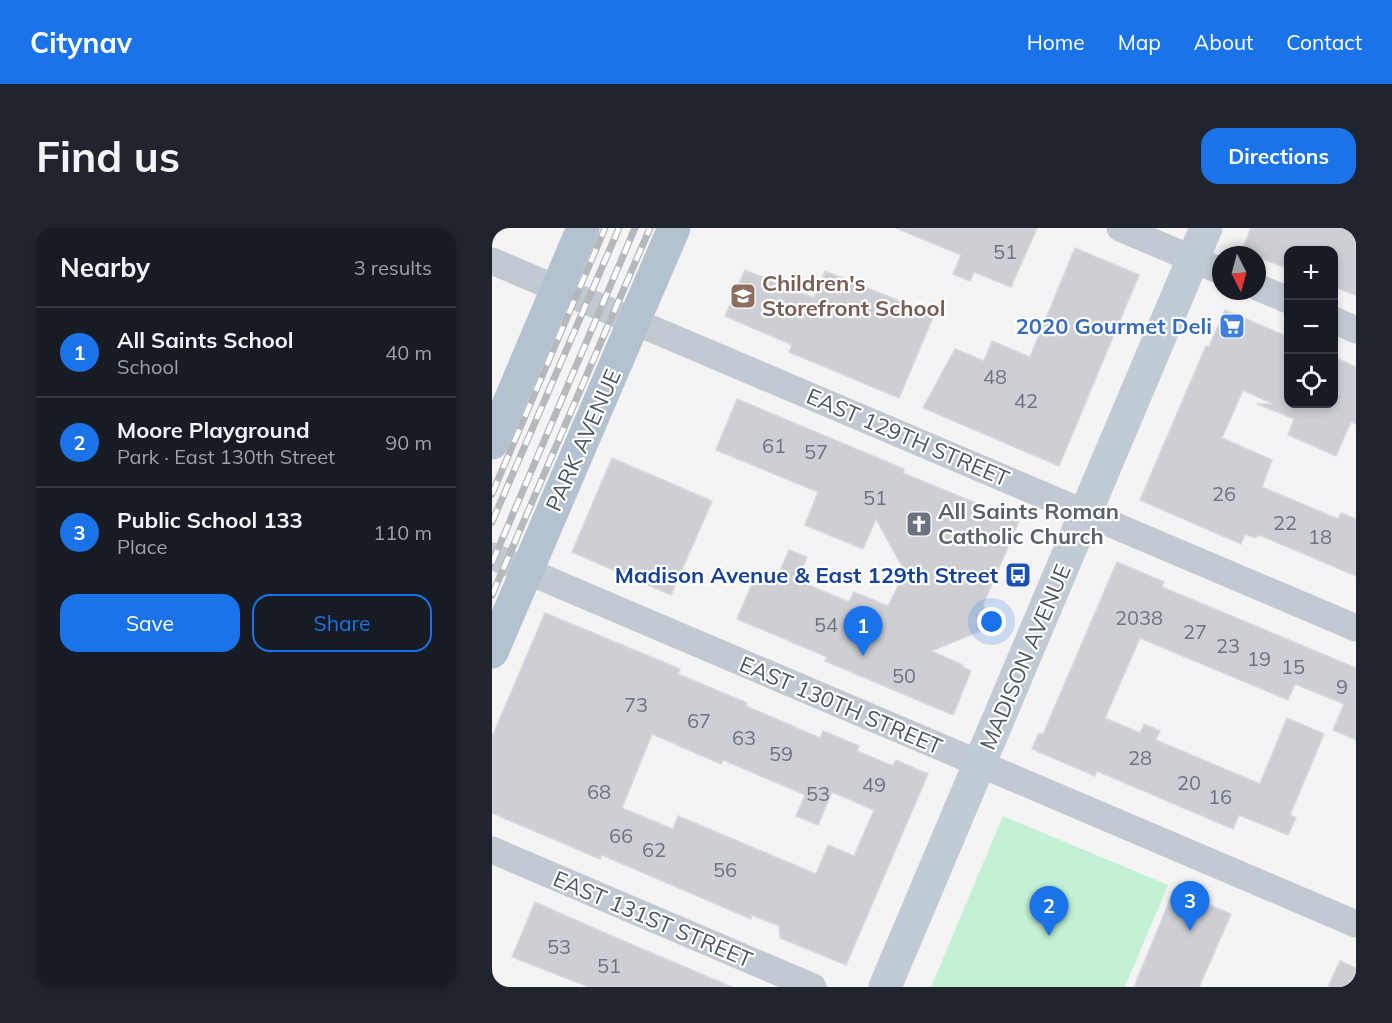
<!DOCTYPE html>
<html lang="en">
<head>
<meta charset="utf-8">
<style>
  :root { --surface:#171b24; --page:#20242c; --text:#f1f3f6; --muted:#9ea1a6; --line:#363941; --accent:#1a73e8 }
  body { margin:0; font-family:Mulish,sans-serif; background:var(--page); color:var(--text) }
  .controls { position:absolute; right:18px; top:18px; display:grid; overflow:hidden; border-radius:12px; box-shadow:0 3px 9px #0003 }
  .controls button { width:54px; height:54px; display:grid; place-items:center; padding:0; border:0; border-bottom:2px solid var(--line); background:var(--surface); color:var(--text); font:30px sans-serif }
  .compass { position:absolute; left:720px; top:18px; width:54px; height:54px; border-radius:50%; background:var(--surface); box-shadow:0 3px 9px #0003; rotate:174deg }
  .you { position:absolute; left:500px; top:394px; width:21px; height:21px; margin:-15px; border:4px solid #fff; border-radius:50%; background:#1a73e8; box-shadow:0 0 0 9px #1a73e833 }
  .badge { display:grid; place-items:center; width:39px; height:39px; border-radius:50%; background:var(--accent); color:#fff; font-size:20px; font-weight:700 }
  .pin { position:absolute; translate:-50% -50px; filter:drop-shadow(0 2px 3px #0008) }
  .pin::after { content:''; position:absolute; top:32px; width:21px; height:18px; background:inherit; clip-path:polygon(0 0,100% 0,50% 100%) }
  .list { margin:0; padding:0; list-style:none }
  h2 { display:flex; justify-content:space-between; align-items:center; height:78px; margin:0; padding:0 24px; font-size:26px }
  h2 small { font-size:20px; font-weight:400; color:var(--muted) }
  .list li { display:grid; grid-template-columns:39px 1fr auto; gap:18px; align-items:center; box-sizing:border-box; height:90px; padding:0 24px; border-top:2px solid var(--line) }
  .list b { display:block; font-size:22px; white-space:nowrap }
  .list p { margin:0; font-size:20px; white-space:nowrap; color:var(--muted) }
  .list em { font-size:20px; font-style:normal; color:var(--muted) }
  .actions { display:flex; gap:12px; padding:18px 24px }
  .actions a { flex:1; padding:14px 0; border:2px solid var(--accent); border-radius:18px; text-align:center; font-size:21px; color:var(--accent) }
  .actions .main { background:var(--accent); color:#fff }
  .icon { flex:none; width:33px; height:33px; fill:none; stroke:currentColor; stroke-width:2; stroke-linecap:round; stroke-linejoin:round }
  .map { position:relative; flex:none; width:864px; height:759px; overflow:hidden; border-radius:18px }
  header { display:flex; align-items:center; gap:36px; box-sizing:border-box; height:84px; padding:0 30px; background:var(--accent); color:#fff }
  header strong { font-size:28px }
  nav { display:flex; gap:33px; margin-inline-start:auto; font-size:21px }
  .intro { display:flex; align-items:center; justify-content:space-between; box-sizing:border-box; height:144px; padding:0 36px }
  h1 { margin:0; font-size:42px }
  .button { padding:15px 27px; border-radius:18px; background:var(--accent); color:#fff; font-size:21px; font-weight:700 }
  main { display:flex; gap:36px; padding:0 36px }
  aside { flex:1; background:var(--surface); border-radius:18px; box-shadow:0 3px 9px #0003 }
  .map>svg:first-child { display:block }
  .green { fill:#c3f1d5 }
  .building { fill:#cdcfd5; stroke:#d7d9de; stroke-width:1.5; fill-rule:evenodd }
  .lines { fill:none; stroke-linecap:round; stroke-linejoin:round }
  .minor { stroke:#c1cad2; stroke-width:27 }
  .secondary { stroke:#c1cbd6; stroke-width:33 }
  .primary { stroke:#b3c2d1; stroke-width:33 }
  .rail-casing { stroke:#b5b8bd; stroke-width:7 }
  .rail { stroke:#fff; stroke-width:4.5; stroke-dasharray:14; stroke-linecap:butt }
  .labels { text-anchor:middle; dominant-baseline:central; stroke-width:4.5; stroke-linejoin:round; paint-order:stroke }
  .number-label { font-size:20px; fill:#6b747e }
  .education-label { font-size:22px; font-weight:bold; fill:#785e54; stroke:#fff; text-anchor:start }
  .shop-label { font-size:22px; font-weight:bold; fill:#366cbe; stroke:#fff; text-anchor:end }
  .street-label { font-size:22px; fill:#4a5661; stroke:#fff }
  .worship-label { font-size:22px; font-weight:bold; fill:#5b616d; stroke:#fff; text-anchor:start }
  .transit-label { font-size:22px; font-weight:bold; fill:#164399; stroke:#fff; text-anchor:end }
</style>
</head>
<body>
<header>
<strong>Citynav</strong>
<nav><a>Home</a><a>Map</a><a>About</a><a>Contact</a></nav>
</header>
<div class="intro"><h1>Find us</h1><a class="button">Directions</a></div>
<main>
<aside>
<h2>Nearby<small>3 results</small></h2>
<ul class="list">
<li><span class="badge">1</span><div><b>All Saints School</b><p>School</p></div><em>40 m</em></li>
<li><span class="badge">2</span><div><b>Moore Playground</b><p>Park · East 130th Street</p></div><em>90 m</em></li>
<li><span class="badge">3</span><div><b>Public School 133</b><p>Place</p></div><em>110 m</em></li>
</ul>
<div class="actions"><a class="main">Save</a><a>Share</a></div>
</aside>
<div class="map">
<svg width="864" height="759" viewBox="0 0 864 759">
  <rect width="100%" height="100%" fill="#f5f3f3"/>
  <path class="green" d="M511,588L676,657L633,759H439Z"/>
  <g class="building">
    <path d="M404,0H545L519,59L482,44L478,53L461,46L469,27Z"/>
    <path d="M759,0H864V67L842,59V22H796V41L750,22Z"/>
    <path d="M583,20L647,47L567,238L431,180L463,121L492,133L500,113L538,129Z"/>
    <path d="M253,42L322,70L333,43L442,87L407,170L297,124L300,117L233,88Z"/>
    <path d="M733,82L796,109V176H842V129L864,139V196L859,194L844,228L796,207L802,191L765,176H781L751,162L730,210L780,232L770,259L846,291L849,285L864,291V348L767,307L763,310L753,306L749,316L648,272L714,118L717,119Z"/>
    <path d="M245,171L412,241L411,245L527,293L491,377L496,389L491,402L439,423L471,437L470,439L479,443L461,487L333,433L335,429L245,391L265,344L284,352L297,322L315,329L305,352L357,374L362,364L396,378L413,344L384,291L371,321L313,297L326,264L224,222Z"/>
    <path d="M120,230L220,273L179,367L80,324Z"/>
    <path d="M625,334L672,354L670,359L864,440V512L841,502L852,476L803,456L796,472L648,410L613,490L648,505L652,496L668,503L664,512L768,556L795,490L832,506L798,587L804,590L796,607L747,587L741,601L605,543L603,548L540,521L547,505L551,506Z"/>
    <path d="M53,385L188,441L186,446L255,475L254,478L328,510L331,503L367,518L365,523L401,538L404,532L436,546L354,737L288,710L287,698L260,687L259,691L110,627L108,631L0,585V509ZM160,506L229,536L231,532L313,567L304,588L326,597L340,564L382,582L362,628L336,617L324,646L186,588L181,601L130,580Z"/>
    <path d="M682,662L739,686L719,732L707,759H642Z"/>
    <path d="M43,674L115,706L240,759H97L20,729Z"/>
    <path d="M848,733L864,740V759H836Z"/>
  </g>
  <g class="lines">
    <g class="minor">
      <path d="M628,0L729,43"/>
      <path d="M0,33L864,400"/>
      <path d="M765,59L796,72"/>
      <path d="M842,92L864,102"/>
      <path d="M0,328L864,696"/>
      <path d="M0,622L321,759"/>
    </g>
    <path class="secondary" d="M393,759L714,0"/>
    <g class="primary">
      <path d="M0,215L91,0"/>
      <path d="M0,424L182,0"/>
    </g>
    <g class="rail-casing">
      <g id="rail">
        <path d="M0,266L113,0"/>
        <path d="M0,294L127,0"/>
        <path d="M0,335L143,0"/>
        <path d="M0,367L158,0"/>
      </g>
    </g>
    <use href="#rail" class="rail"/>
  </g>
  <defs>
    <g id="school-square" transform="scale(1.35)"><rect x="-9" y="-9" width="18" height="18" rx="4" fill="#8d6e63" stroke="#fff"/><path d="M0-5L7-2L0 1L-7-2ZM-4 1L0 2.5L4 1V4Q0 6-4 4Z" fill="#fff"/></g>
    <g id="supermarket-square" transform="scale(1.35)"><rect x="-9" y="-9" width="18" height="18" rx="4" fill="#3f7fe0" stroke="#fff"/><path d="M-6-5.5h2.5l.6 2H6L4.5 2H-2.5L-4.4-4H-6ZM-1.5 3.2a1.3 1.3 0 1 0 .1 0ZM3 3.2a1.3 1.3 0 1 0 .1 0Z" fill="#fff"/></g>
    <g id="church-square" transform="scale(1.35)"><rect x="-9" y="-9" width="18" height="18" rx="4" fill="#6b7280" stroke="#fff"/><path d="M-1.2-6h2.4v3.5h3.3v2.4h-3.3V6h-2.4V-.1h-3.3v-2.4h3.3Z" fill="#fff"/></g>
    <g id="bus-square" transform="scale(1.35)"><rect x="-9" y="-9" width="18" height="18" rx="4" fill="#1a4fb4" stroke="#fff"/><path d="M-5-6H5V4H4V6H2V4H-2V6H-4V4H-5ZM-3.5-4V0h7V-4ZM-3.5 1.2v1.5H-2V1.2ZM2 1.2v1.5H3.5V1.2Z" fill="#fff"/></g>
  </defs>
  <g fill-rule="evenodd">
    <use href="#school-square" x="251" y="68"/>
    <use href="#supermarket-square" x="740" y="98"/>
    <use href="#church-square" x="427" y="296"/>
    <use href="#bus-square" x="526" y="347"/>
  </g>
  <g class="labels">
    <g class="number-label">
      <text x="513" y="23">51</text>
      <text x="503" y="148">48</text>
      <text x="534" y="172">42</text>
      <text x="282" y="217">61</text>
      <text x="324" y="223">57</text>
      <text x="732" y="265">26</text>
      <text x="383" y="269">51</text>
      <text x="793" y="294">22</text>
      <text x="828" y="308">18</text>
      <text x="647" y="389">2038</text>
      <text x="334" y="396">54</text>
      <text x="703" y="403">27</text>
      <text x="736" y="417">23</text>
      <text x="767" y="430">19</text>
      <text x="801" y="438">15</text>
      <text x="412" y="447">50</text>
      <text x="850" y="458">9</text>
      <text x="144" y="476">73</text>
      <text x="207" y="492">67</text>
      <text x="252" y="509">63</text>
      <text x="289" y="525">59</text>
      <text x="648" y="529">28</text>
      <text x="697" y="554">20</text>
      <text x="382" y="556">49</text>
      <text x="107" y="563">68</text>
      <text x="326" y="565">53</text>
      <text x="728" y="568">16</text>
      <text x="129" y="607">66</text>
      <text x="162" y="621">62</text>
      <text x="233" y="641">56</text>
      <text x="67" y="718">53</text>
      <text x="117" y="737">51</text>
    </g>
    <g class="education-label">
      <text x="270" y="55">Children's<tspan x="270" dy="25">Storefront School</tspan></text>
    </g>
    <g class="shop-label">
      <text x="720" y="98">2020 Gourmet Deli</text>
    </g>
    <g class="street-label">
      <text transform="translate(416 209) rotate(23)">EAST 129TH STREET</text>
      <text transform="translate(91 212) rotate(-66)">PARK AVENUE</text>
      <text transform="translate(533 429) rotate(-67)">MADISON AVENUE</text>
      <text transform="translate(349 477) rotate(23)">EAST 130TH STREET</text>
      <text transform="translate(161 691) rotate(23)">EAST 131ST STREET</text>
    </g>
    <g class="worship-label">
      <text x="446" y="283">All Saints Roman<tspan x="446" dy="25">Catholic Church</tspan></text>
    </g>
    <g class="transit-label">
      <text x="506" y="347">Madison Avenue &amp; East 129th Street</text>
    </g>
  </g>
</svg>
<div class="controls">
<button>+</button>
<button>−</button>
<button><svg class="icon" aria-label="locate" viewBox="0 0 24 24"><circle cx="12" cy="12" r="6"/><path d="M12 2v4M12 18v4M2 12h4M18 12h4"/></svg></button>
</div>
<svg class="compass" viewBox="-18 -18 36 36"><path d="M0-13l5 13h-10z" fill="#e53935"/><path d="M0 13l5-13h-10z" fill="#9ea1a6"/></svg>
<div class="you"></div>
<div class="pin badge" style="left:371px;top:428px">1</div>
<div class="pin badge" style="left:557px;top:708px">2</div>
<div class="pin badge" style="left:698px;top:703px">3</div>
</div>
</main>
</body>
</html>
